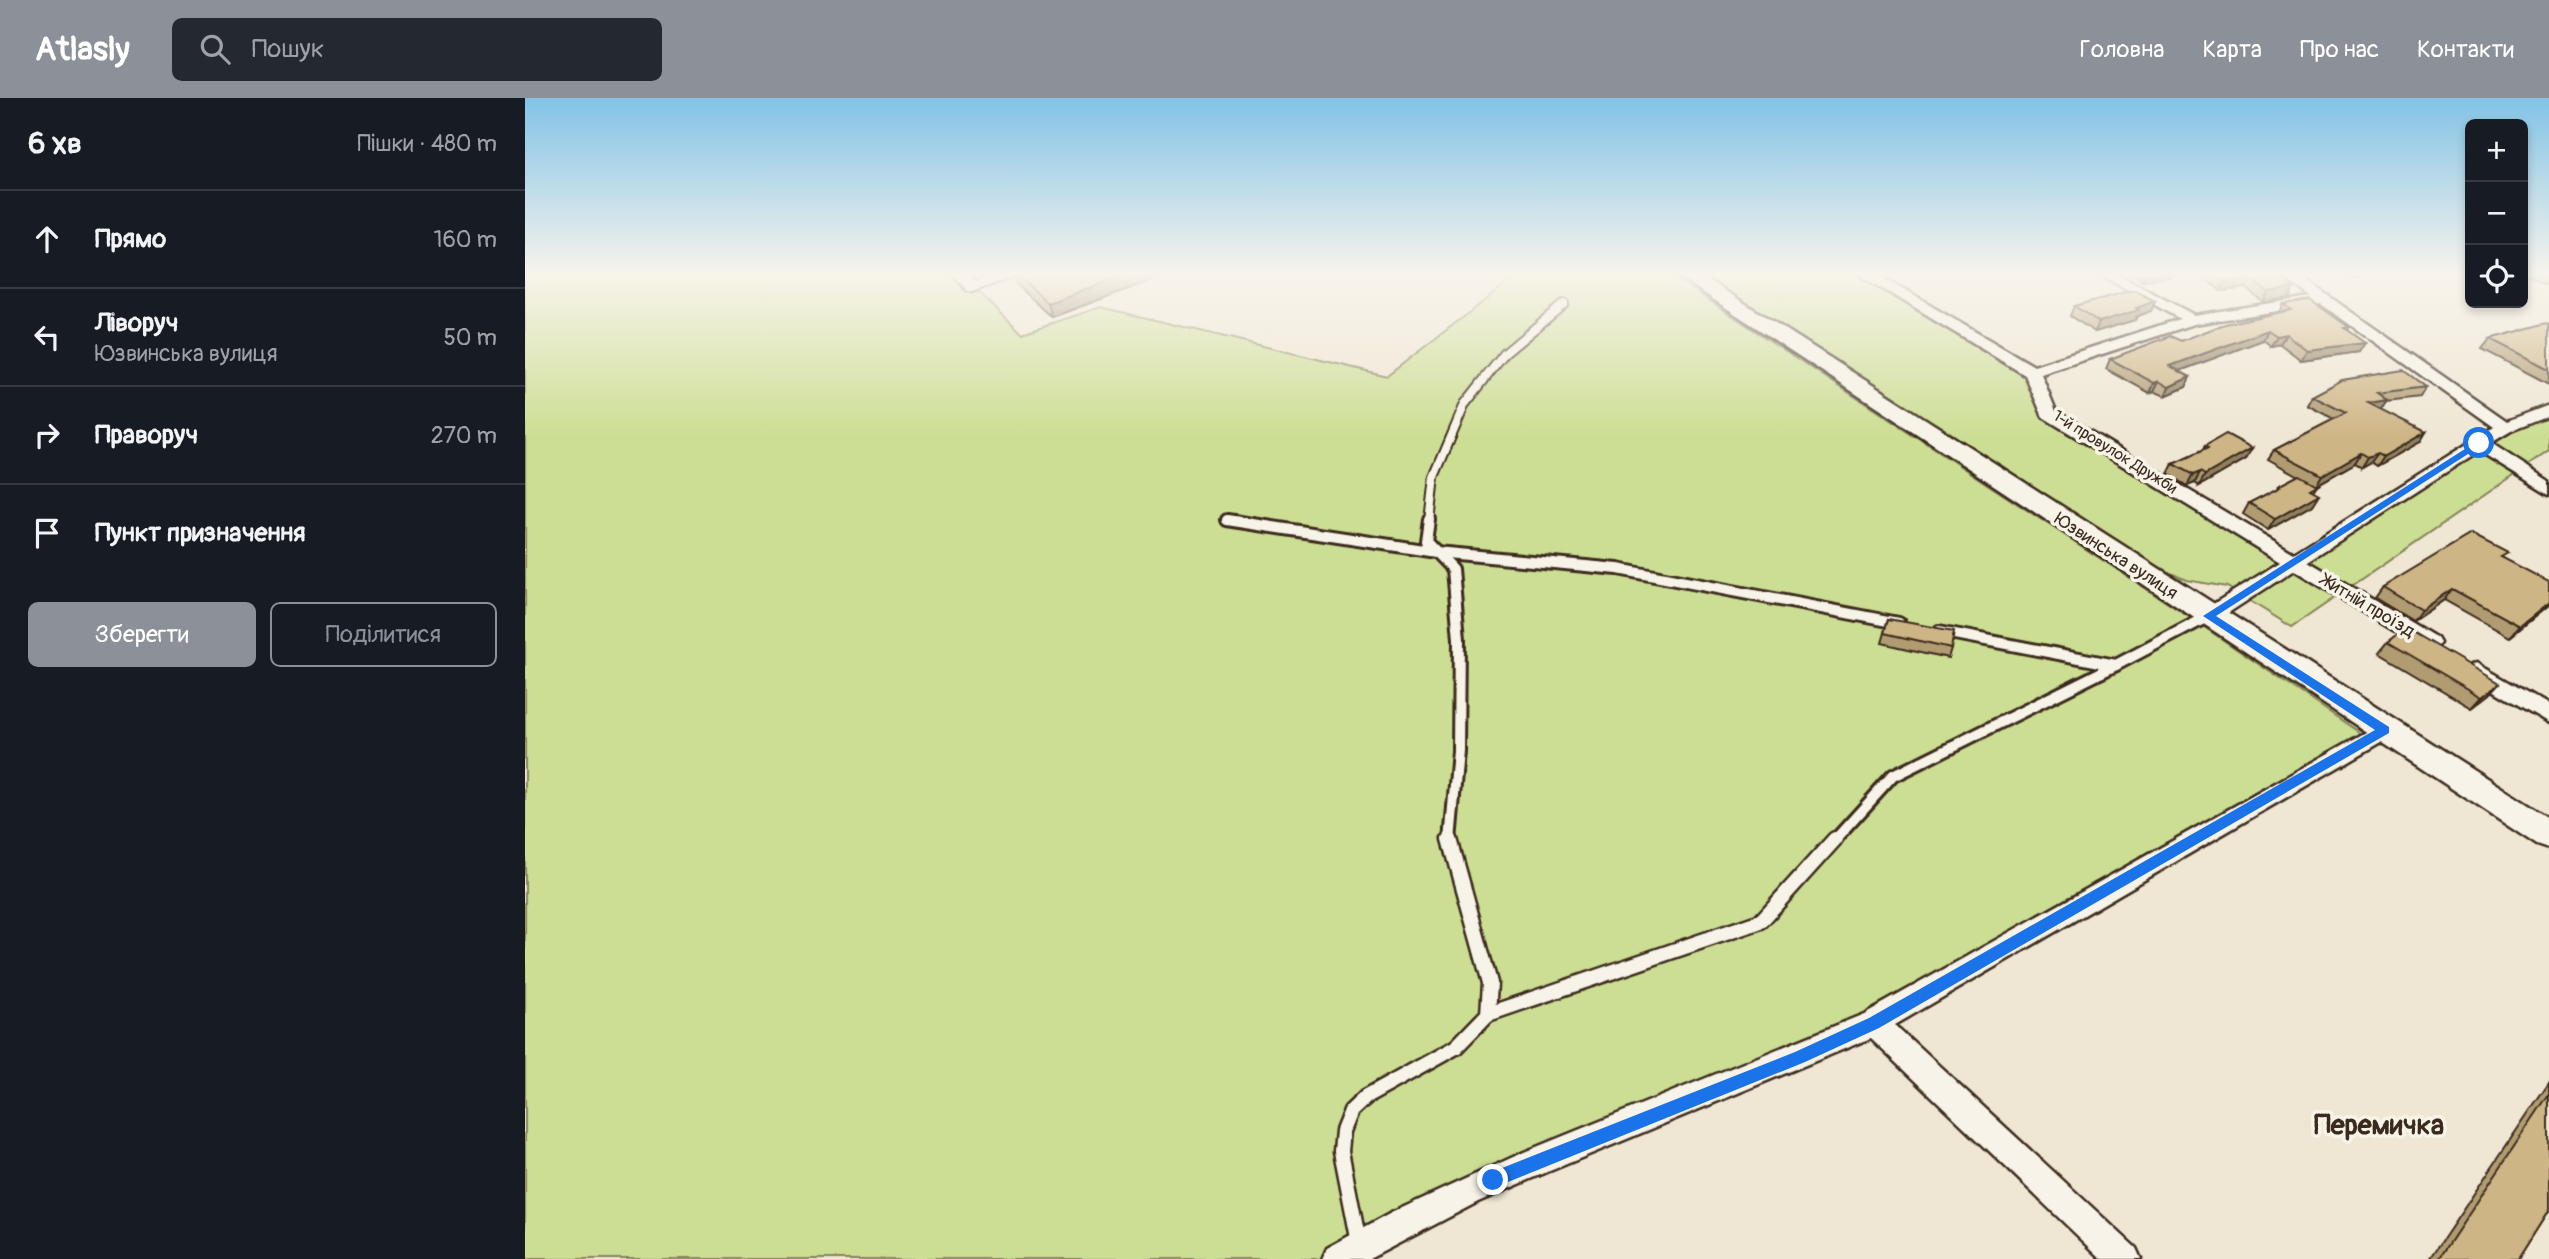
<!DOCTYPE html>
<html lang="uk">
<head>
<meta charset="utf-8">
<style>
  :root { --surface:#171b24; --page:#242831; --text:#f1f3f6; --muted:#9ea1a6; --line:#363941; --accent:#8c9099 }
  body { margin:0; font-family:Pangolin,sans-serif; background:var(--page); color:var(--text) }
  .controls { position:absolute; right:21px; top:21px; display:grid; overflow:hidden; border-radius:10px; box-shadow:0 4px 10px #0003 }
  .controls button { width:63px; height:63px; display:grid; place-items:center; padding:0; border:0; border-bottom:2px solid var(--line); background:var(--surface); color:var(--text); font:35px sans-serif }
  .stop { position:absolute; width:21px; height:21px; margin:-16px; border:5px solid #1a73e8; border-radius:50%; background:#fff }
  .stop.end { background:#1a73e8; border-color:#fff; box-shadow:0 2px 7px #0008 }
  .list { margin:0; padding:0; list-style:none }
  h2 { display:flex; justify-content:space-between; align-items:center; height:91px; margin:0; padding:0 28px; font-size:30px }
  h2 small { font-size:23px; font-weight:400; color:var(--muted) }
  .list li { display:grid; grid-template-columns:46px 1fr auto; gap:21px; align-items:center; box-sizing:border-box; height:98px; padding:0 28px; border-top:2px solid var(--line) }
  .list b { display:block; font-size:26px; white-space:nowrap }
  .list p { margin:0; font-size:23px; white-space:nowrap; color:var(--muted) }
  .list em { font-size:23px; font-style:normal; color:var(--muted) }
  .actions { display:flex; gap:14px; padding:21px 28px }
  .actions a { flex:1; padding:16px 0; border:2px solid var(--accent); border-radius:10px; text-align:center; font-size:24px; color:var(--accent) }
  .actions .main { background:var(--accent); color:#fff }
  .icon { flex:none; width:38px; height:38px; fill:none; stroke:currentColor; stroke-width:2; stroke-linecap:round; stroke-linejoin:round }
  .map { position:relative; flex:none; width:2024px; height:1161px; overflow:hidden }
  header { display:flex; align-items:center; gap:42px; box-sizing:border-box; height:98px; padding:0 35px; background:var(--accent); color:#fff }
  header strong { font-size:33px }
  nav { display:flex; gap:38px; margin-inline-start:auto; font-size:24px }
  .search { width:490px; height:63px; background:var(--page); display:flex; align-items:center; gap:18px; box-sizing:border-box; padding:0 24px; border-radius:10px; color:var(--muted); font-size:26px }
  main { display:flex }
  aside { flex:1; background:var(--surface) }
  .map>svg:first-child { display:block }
  .green { fill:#ccde93; stroke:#848458; stroke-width:2 }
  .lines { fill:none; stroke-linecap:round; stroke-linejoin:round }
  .lane-far2-casing { stroke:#3b2a1e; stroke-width:12 }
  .lane-far1-casing { stroke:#3b2a1e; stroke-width:16 }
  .lane-casing { stroke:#3b2a1e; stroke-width:19 }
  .street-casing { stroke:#3b2a1e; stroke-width:5 }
  .secondary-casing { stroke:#3b2a1e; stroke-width:5 }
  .lane-far2 { stroke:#f7f3e8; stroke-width:8 }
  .lane-far1 { stroke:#f7f3e8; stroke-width:10 }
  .lane { stroke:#f7f3e8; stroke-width:14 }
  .street { fill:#f7f3e8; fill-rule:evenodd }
  .secondary { fill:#f7f3e8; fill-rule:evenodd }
  .wall { fill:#b19c72; stroke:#3b2a1e; stroke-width:2 }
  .shaded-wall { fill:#907f5d; stroke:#3b2a1e; stroke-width:2 }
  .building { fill:#ceb585; stroke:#3b2a1e; stroke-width:2 }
  .route { fill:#1a73e8 }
  .labels { text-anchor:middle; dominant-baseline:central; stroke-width:7; stroke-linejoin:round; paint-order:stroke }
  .far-street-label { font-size:16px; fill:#3b2a1e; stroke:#f7f3e8 }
  .street-label { font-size:18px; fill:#3b2a1e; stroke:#f7f3e8 }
  .near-district-label { font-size:28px; font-weight:bold; fill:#3b2a1e; stroke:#f7f3e8 }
</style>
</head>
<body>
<header>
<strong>Atlasly</strong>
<div class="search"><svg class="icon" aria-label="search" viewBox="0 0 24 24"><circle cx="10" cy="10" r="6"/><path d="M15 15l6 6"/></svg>Пошук</div>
<nav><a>Головна</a><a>Карта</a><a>Про нас</a><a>Контакти</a></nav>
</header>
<main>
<aside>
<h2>6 хв<small>Пішки · 480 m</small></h2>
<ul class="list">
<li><svg class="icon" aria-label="ahead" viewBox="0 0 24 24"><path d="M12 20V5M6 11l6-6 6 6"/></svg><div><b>Прямо</b></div><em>160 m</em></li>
<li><svg class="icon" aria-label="left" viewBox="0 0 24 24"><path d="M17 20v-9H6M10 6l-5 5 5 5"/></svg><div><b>Ліворуч</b><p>Юзвинська вулиця</p></div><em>50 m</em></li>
<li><svg class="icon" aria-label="right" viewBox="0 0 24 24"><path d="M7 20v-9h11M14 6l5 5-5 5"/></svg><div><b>Праворуч</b></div><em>270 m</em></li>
<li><svg class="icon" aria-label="arrive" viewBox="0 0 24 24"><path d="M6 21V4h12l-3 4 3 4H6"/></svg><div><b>Пункт призначення</b></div></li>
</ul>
<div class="actions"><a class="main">Зберегти</a><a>Поділитися</a></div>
</aside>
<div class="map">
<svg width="2024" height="1161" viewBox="0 0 2024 1161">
  <rect width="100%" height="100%" fill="#efe7d4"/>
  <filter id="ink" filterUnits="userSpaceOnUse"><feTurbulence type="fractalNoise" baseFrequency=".0143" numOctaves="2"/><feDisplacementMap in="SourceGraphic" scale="14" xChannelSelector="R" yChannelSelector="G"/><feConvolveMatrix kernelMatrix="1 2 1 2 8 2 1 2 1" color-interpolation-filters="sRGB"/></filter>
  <g filter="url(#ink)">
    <g class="green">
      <path d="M0,176H435L497,235L576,209L862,278L994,176H1144L1673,525L1844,641L1349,925L813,1161H0Z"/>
      <path d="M1175,176H1338L1507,274L1524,316L1769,463L1954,345L2024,312V353L1767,529L1702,489L1661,482L1635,470Z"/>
    </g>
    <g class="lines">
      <g class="lane-far2-casing">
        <g id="lane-far2">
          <path d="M702,422L706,423"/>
          <path d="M904,423L909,379L940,306L980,255L1039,206"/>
        </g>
      </g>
      <g class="lane-far1-casing">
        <g id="lane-far1">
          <path d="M904,421L901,443L928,471L934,541L933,653L925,743"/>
          <path d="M702,422L911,454L1093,471L1374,525"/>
          <path d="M1414,533L1591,567L1684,518"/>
          <path d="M1309,743L1368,678L1591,567"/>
        </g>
      </g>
      <g class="lane-casing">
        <g id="lane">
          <path d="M963,916L1236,823L1310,741"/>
          <path d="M834,1145L816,1053L818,1033L826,1013L841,999L931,949L963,916L965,885L925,741"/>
        </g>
      </g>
      <g class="street-casing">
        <g id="street">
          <path d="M428,176H443L450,184L473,176H495L447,194L442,193Z"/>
          <path d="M1333,176H1351L1509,268L1655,221L1574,176H1592L1669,217L1786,199L1755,176H1772L1982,323L2024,307V318L1986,333L1966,345L2024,383V396L1954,353L1783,463L1912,540L1915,545L1912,550L1905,552L1898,550L1769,472L1691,523H1677L1674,518L1677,513L1755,464L1518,319L1500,277ZM1796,206L1969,329L1769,455L1531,313L1516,276L1669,226Z"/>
          <path d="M1951,565L2024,607V625L1944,578L1941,573L1944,568Z"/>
          <path d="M1859,624L1867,626L1870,632L1867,638L1370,927L1611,1150L1616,1161H1577L1346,940L1020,1075L953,1104L844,1161H797L802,1150L866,1115L999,1054L1339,916Z"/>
        </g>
      </g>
      <g class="secondary-casing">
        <path id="secondary" d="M1150,176H1174L2024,720V751L2012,747Z"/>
      </g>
      <use href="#lane-far2" class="lane-far2"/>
      <use href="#lane-far1" class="lane-far1"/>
      <use href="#lane" class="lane"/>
      <use href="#street" class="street"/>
      <use href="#secondary" class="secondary"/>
    </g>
    <g class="wall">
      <path d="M488,176H644L527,219L491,186Z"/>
      <path d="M1608,176H1665L1617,183Z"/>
      <path d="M1674,176H1752L1769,190L1764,200L1738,204L1721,190L1696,193Z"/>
      <path d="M1817,176H1842L1829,180L1822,179Z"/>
      <path d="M2001,176H2024V187Z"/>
      <path d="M1630,203L1626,213L1612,218L1610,222L1570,234L1545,218L1549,208Z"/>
      <path d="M1758,206L1824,229L1822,232L1834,254L1776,262L1755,246L1746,248L1738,242L1654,273L1665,279L1661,289L1640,298L1629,293L1625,295L1581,271L1585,261L1656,243L1754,214Z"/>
      <path d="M2024,226V286L1957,251L1965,241Z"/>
      <path d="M1901,289L1895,299L1861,303L1855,312L1901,334L1895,344L1852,368L1846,364L1837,369L1830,365L1792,387L1788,393L1787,407L1743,432L1718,416L1724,405L1752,391L1753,388L1773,378L1743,361L1749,352L1809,321L1782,307L1787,298Z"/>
      <path d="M1680,348L1721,361L1674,388L1670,385L1662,388L1643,376L1648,366L1677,353Z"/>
      <path d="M1978,460L2024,507L1985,539L1919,502L1888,523L1850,500L1858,489Z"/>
      <path d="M1364,521L1426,550L1423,560L1357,545Z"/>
      <path d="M1863,544L1965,596L1947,610L1854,555Z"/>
      <path d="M2024,984V1112L1993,1161H1905Z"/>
    </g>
    <g class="shaded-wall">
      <path d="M601,176H644L527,219L523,205Z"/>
      <path d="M1619,176H1665L1617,183Z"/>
      <path d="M1831,176H1842L1829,180Z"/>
      <path d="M1726,181L1721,190L1696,193L1700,184Z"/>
      <path d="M1769,190L1764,200L1738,204L1743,194Z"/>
      <path d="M1630,203L1626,213L1612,218L1610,222L1570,234L1574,224Z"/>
      <path d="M1743,232L1738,242L1641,278L1645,268Z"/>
      <path d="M1761,236L1755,246L1746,248L1752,238Z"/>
      <path d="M1840,245L1834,254L1776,262L1782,252Z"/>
      <path d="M1665,279L1661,289L1640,298L1644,289Z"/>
      <path d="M1634,283L1629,293L1625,295L1629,285Z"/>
      <path d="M1862,302L1855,312L1843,305Z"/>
      <path d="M1901,334L1895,344L1852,368L1859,358Z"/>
      <path d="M1727,350L1721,361L1674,388L1680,377Z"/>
      <path d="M1836,355L1830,365L1791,387L1797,377Z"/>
      <path d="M1853,355L1846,364L1837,369L1843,359Z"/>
      <path d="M1675,374L1670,385L1662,388L1668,377Z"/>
      <path d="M1794,396L1787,407L1743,432L1750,421Z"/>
      <path d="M1927,491L1919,502L1888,523L1896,512Z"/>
      <path d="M2024,505V507L1985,539L1995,528Z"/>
      <path d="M1975,585L1965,596L1947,610L1957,599Z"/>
    </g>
    <g class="building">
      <path d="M491,176H601L523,205Z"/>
      <path d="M1691,176H1752L1769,190L1743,194L1726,181L1700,184Z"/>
      <path d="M1609,192L1630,203L1611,210L1614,212L1574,224L1549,208Z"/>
      <path d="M1785,202L1824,229L1819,230L1840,245L1782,252L1761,236L1752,238L1743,232L1645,268L1665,279L1644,289L1634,283L1629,285L1585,261L1645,238L1656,243L1700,226L1766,212L1758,206Z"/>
      <path d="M2022,225L2024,226V271L1965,241Z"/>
      <path d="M1878,272L1901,289L1852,295L1862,302L1843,305L1901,334L1859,358L1853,355L1843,359L1836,355L1797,377L1749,352L1821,315L1787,298L1817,282Z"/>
      <path d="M1701,336L1727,350L1680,377L1675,374L1668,377L1648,366L1683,350L1680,348Z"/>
      <path d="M1774,377L1792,387L1785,391L1794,396L1750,421L1724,405L1755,389L1753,388Z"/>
      <path d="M1946,436L1983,455L1976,459L2024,484V505L1995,528L1927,491L1896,512L1858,489Z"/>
      <path d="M1364,521L1429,533L1426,550L1360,535Z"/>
      <path d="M1881,530L1975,585L1957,599L1863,544Z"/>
      <path d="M2024,996V1112L1993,1161H1914Z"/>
    </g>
  </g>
  <linearGradient id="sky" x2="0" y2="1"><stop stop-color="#82c3e6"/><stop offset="0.52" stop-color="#f8f4ec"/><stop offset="1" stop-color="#f8f4ec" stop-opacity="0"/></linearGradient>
  <rect width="2024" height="339" fill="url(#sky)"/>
  <path class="route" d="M1954,342L1958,345L1957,347L1691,518L1864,629V635L1354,930L1280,964L968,1090L962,1088L960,1082L962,1076L1270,954L1344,920L1850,632L1678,518Z"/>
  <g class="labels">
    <g class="far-street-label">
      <text transform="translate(1590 354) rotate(32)">1-й провулок Дружби</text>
    </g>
    <g class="street-label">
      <text transform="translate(1591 458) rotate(33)">Юзвинська вулиця</text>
      <text transform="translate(1843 508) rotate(31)">Житній проїзд</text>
    </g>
    <g class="near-district-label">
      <text x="1854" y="1027">Перемичка</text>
    </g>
  </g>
</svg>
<div class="controls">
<button>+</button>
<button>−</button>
<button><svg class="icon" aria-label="locate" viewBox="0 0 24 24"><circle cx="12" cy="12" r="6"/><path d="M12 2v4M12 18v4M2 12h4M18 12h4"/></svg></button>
</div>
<div class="stop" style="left:1954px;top:345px"></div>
<div class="stop end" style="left:968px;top:1082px"></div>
</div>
</main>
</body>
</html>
